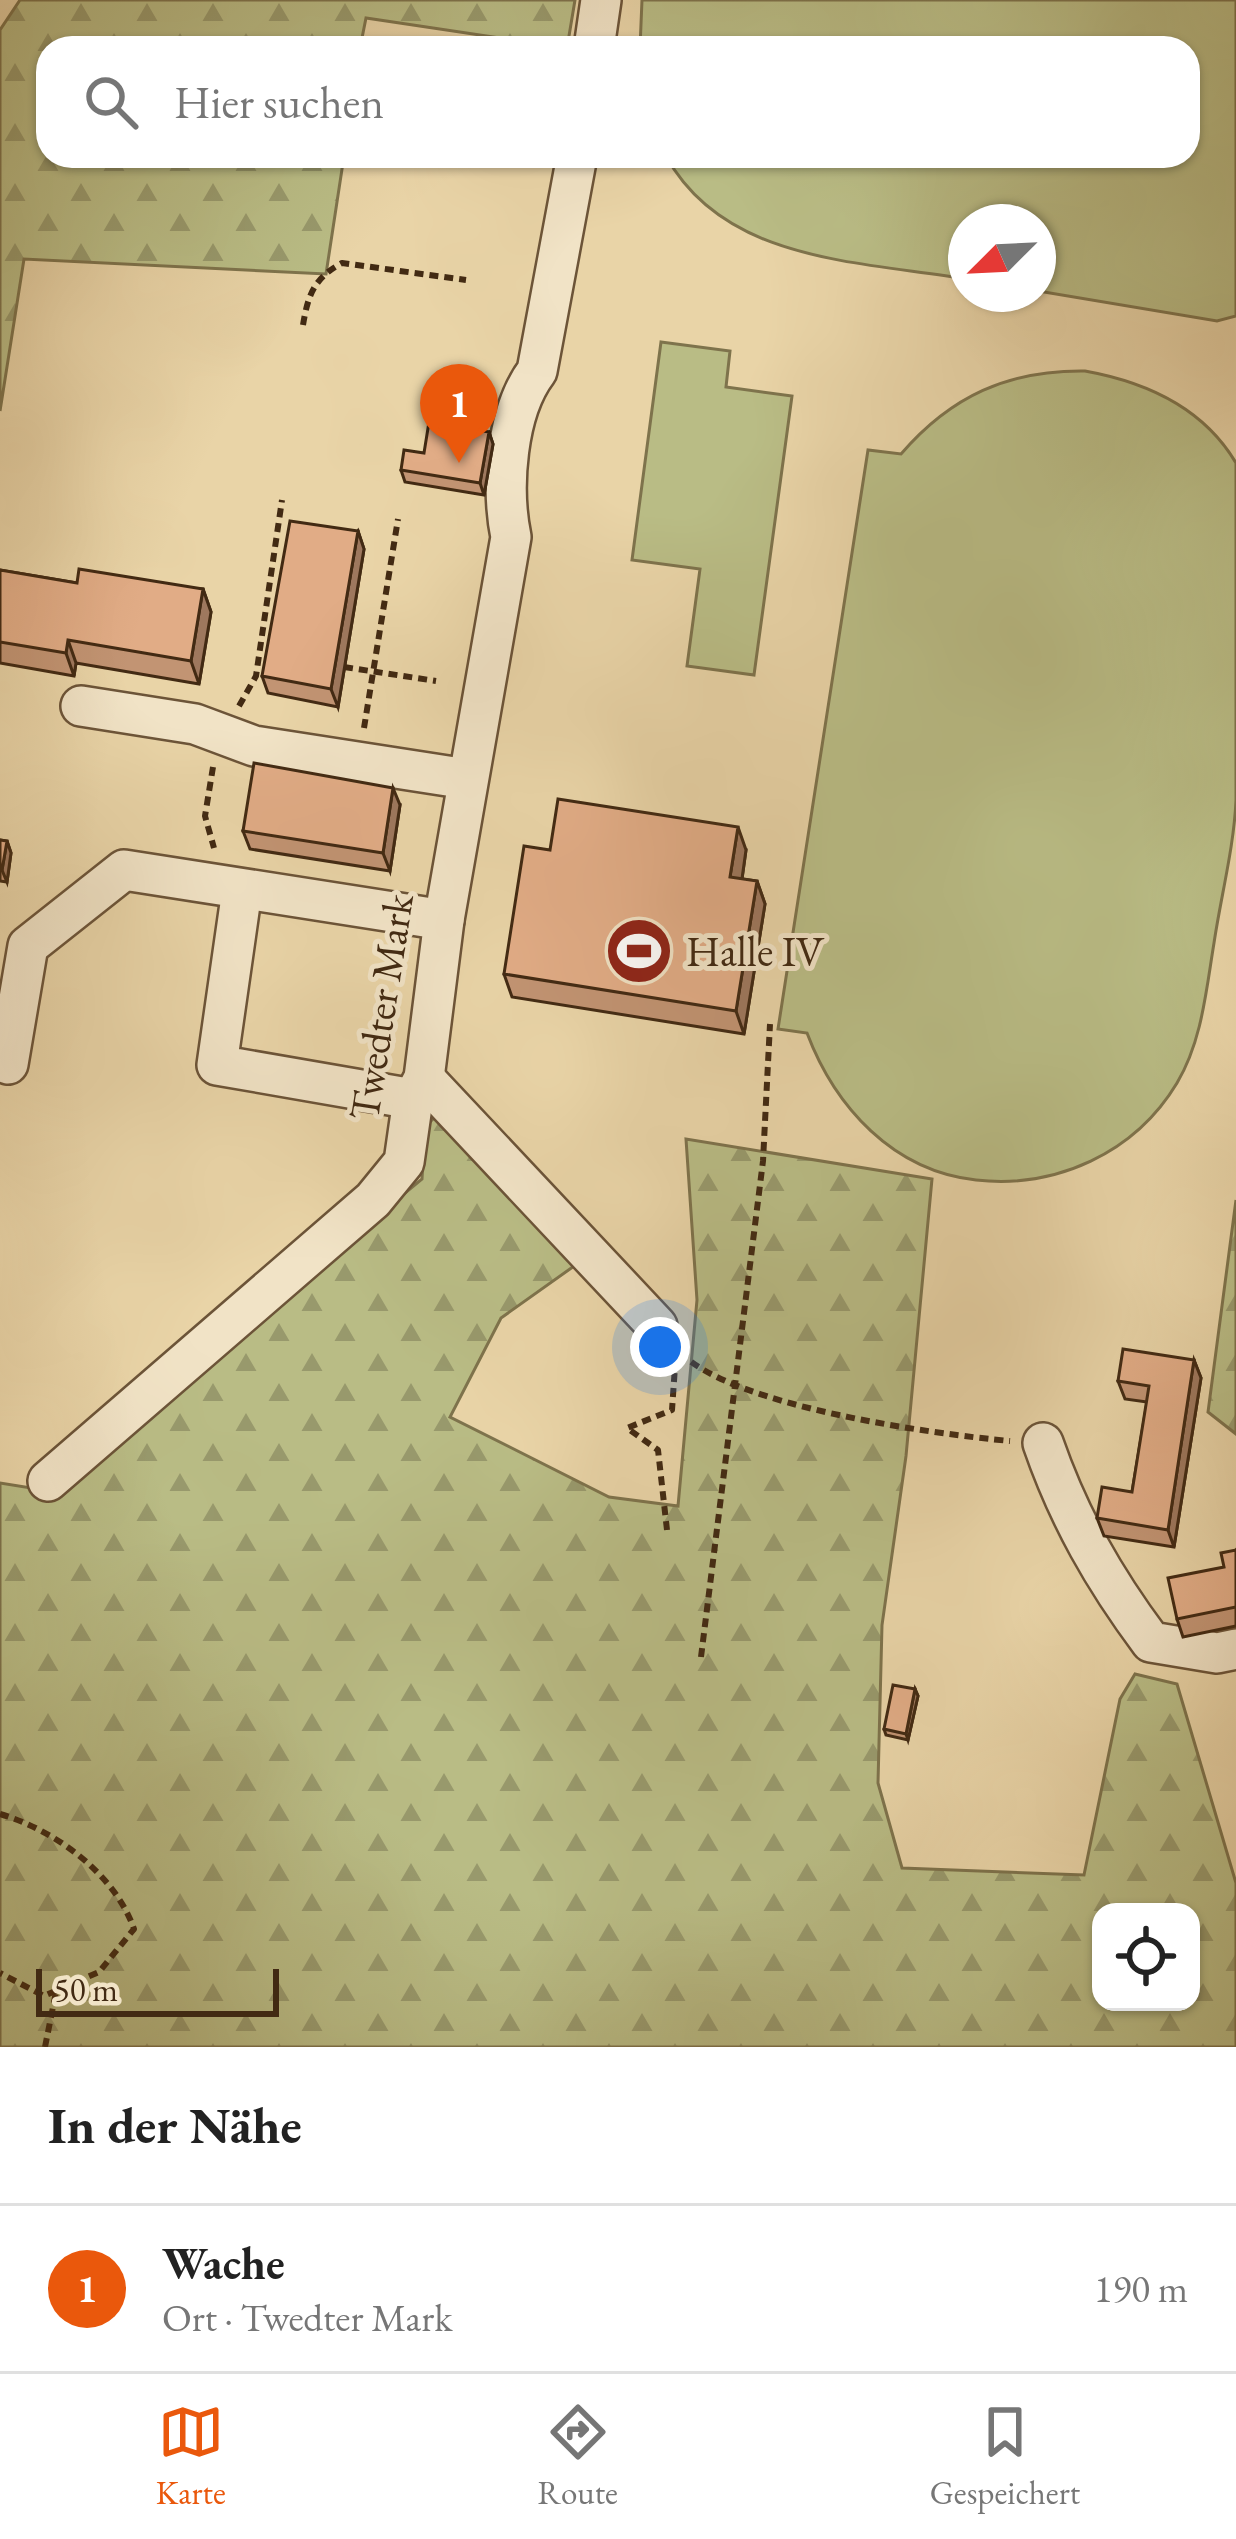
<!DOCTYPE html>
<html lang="de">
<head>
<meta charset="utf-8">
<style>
  :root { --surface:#fff; --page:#f2f2f2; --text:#222; --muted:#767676; --line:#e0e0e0; --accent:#ea580c }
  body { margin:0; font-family:"EB Garamond",serif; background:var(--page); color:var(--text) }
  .controls { position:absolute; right:36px; bottom:36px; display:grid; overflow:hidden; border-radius:24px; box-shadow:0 3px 9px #0004 }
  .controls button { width:108px; height:108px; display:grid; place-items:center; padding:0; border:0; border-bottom:3px solid var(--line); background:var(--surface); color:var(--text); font:60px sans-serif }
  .compass { position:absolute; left:948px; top:204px; width:108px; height:108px; border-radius:50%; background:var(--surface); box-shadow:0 3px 9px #0004; rotate:246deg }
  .scale { position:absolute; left:36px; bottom:30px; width:243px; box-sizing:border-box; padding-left:12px; border:6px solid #422a13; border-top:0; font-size:33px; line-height:42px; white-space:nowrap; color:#422a13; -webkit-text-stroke:9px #f1e3c6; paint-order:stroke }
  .you { position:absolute; left:660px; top:1347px; width:42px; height:42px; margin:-30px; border:9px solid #fff; border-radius:50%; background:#1a73e8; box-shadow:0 0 0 18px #1a73e833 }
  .badge { display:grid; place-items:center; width:78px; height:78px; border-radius:50%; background:var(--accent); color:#fff; font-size:39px; font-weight:700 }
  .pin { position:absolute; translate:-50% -99px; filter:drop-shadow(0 3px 6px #0008) }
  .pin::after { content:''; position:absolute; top:63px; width:42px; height:36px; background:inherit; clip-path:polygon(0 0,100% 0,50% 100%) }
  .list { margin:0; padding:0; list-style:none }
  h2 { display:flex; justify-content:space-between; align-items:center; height:156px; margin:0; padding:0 48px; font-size:51px }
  h2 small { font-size:39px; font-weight:400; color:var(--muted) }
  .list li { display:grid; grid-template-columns:78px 1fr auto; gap:36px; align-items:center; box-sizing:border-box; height:168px; padding:0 48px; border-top:3px solid var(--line) }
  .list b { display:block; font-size:45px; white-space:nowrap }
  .list p { margin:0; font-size:39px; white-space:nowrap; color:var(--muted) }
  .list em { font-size:39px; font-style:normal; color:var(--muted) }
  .icon { flex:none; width:66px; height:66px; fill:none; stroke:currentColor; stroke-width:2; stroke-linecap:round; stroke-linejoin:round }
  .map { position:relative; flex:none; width:1236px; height:2047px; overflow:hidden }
  .search { position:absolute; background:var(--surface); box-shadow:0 3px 9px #0004; left:36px; right:36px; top:36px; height:132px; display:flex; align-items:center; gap:30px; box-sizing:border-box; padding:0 42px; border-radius:36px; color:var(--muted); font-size:45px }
  .sheet { height:324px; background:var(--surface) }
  nav { display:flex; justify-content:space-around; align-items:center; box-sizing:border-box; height:168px; border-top:3px solid var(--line); background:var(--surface); font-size:33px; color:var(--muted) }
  nav a { display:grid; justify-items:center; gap:6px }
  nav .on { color:var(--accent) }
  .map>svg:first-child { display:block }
  .forest { fill:url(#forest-firs); stroke:#7e734c; stroke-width:3; fill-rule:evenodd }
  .park { fill:#b9bc85; stroke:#7e734c; stroke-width:3 }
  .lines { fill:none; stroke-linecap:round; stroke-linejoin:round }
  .minor-casing { stroke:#6c5438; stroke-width:44 }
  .path { stroke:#422a13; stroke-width:6; stroke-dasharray:9 6; stroke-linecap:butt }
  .minor { stroke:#f1e3c6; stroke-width:39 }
  .wall { fill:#c29473; stroke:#422a13; stroke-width:3 }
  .shaded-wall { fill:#9e785e; stroke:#422a13; stroke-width:3 }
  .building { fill:#e1ac86; stroke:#422a13; stroke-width:3 }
  .labels { text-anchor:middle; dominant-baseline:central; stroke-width:10; stroke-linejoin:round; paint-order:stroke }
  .poi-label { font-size:42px; fill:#422a13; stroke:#f1e3c6; text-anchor:start }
  .street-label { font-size:42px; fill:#422a13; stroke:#f1e3c6 }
</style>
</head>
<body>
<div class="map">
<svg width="1236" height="2047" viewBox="0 0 1236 2047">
  <defs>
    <pattern id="forest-firs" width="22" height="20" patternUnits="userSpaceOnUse" patternTransform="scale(3)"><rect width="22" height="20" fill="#b9bc85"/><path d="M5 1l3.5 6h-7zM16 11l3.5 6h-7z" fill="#98996c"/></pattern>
  </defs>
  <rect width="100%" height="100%" fill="#e9d4a7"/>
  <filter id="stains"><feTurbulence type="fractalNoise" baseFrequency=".00167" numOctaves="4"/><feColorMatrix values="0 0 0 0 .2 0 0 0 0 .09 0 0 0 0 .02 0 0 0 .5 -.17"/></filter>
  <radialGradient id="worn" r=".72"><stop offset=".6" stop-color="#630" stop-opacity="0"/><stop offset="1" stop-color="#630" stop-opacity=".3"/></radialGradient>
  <g class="forest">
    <path d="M20,0H575L567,48L366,18L360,48H48V156H344L326,274L24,259L0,411V30Z"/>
    <path d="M442,1110L584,1259L501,1318L450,1417L609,1497L678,1506L697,1300L686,1139L932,1179L906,1456L882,1625L878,1783L902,1868L1084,1875L1120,1699L1135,1674L1177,1684L1236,1883V2047H0V1483L62,1493L184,1376L422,1179L425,1127ZM1101,1912H1191V2002H1101Z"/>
    <path d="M1236,1200V1434L1208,1412Z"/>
  </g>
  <g class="park">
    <path d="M642,0H1236V316L1217,321L1038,291V222H966V279C858,261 724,262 666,156H1188V48H640Z"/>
    <path d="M661,342L730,351L726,387L792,396L754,675L687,666L700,569L632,560Z"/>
    <path d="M1085,371C1146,382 1203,407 1236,463C1236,575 1236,688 1236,800C1234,847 1221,896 1214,943C1206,991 1202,1041 1177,1083C1135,1153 1056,1189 976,1180C893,1171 835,1107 807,1033L778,1029L868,450L901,454C951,396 1008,370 1085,371Z"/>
  </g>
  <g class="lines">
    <g class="minor-casing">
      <g id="minor">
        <path d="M594,48L601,0"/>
        <path d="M81,706L195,724L254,746L467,779"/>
        <path d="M242,890L217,1065L413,1099"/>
        <path d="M8,1064L28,946L124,870L444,920"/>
        <path d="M424,1078L657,1326"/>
        <path d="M1043,1443C1069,1518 1104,1579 1151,1642L1217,1653L1236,1649"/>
        <path d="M48,1481L373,1200L404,1162L413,1099L424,1078L444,920L511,537C501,488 506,412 537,371L577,156"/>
      </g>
    </g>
    <g class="path">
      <path d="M303,325C308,295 314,278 342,263L466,280"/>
      <path d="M344,667L436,681"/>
      <path d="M239,706L256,676L282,500"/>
      <path d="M364,728L398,519"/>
      <path d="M213,767L205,816L214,848"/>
      <path d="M680,1352C731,1406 932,1434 1010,1441"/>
      <path d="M667,1530L658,1450L627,1428L672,1410L676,1352"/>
      <path d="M701,1657L763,1161L770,1024"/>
      <path d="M0,1814C55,1830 115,1874 134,1929L99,1972L44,1996L0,1973"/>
      <path d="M45,2047L56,1992"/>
    </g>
    <use href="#minor" class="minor"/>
  </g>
  <g class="wall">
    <path d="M489,432L493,444L484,495L405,482L401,470L424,453Z"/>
    <path d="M358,531L364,549L338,707L268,693L262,676Z"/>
    <path d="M0,570L77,583L203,589L211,612L199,684L76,663L74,676L0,663Z"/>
    <path d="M400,805L390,871L250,849L243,831Z"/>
    <path d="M0,840L7,841L11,853L7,882L0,881Z"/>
    <path d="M550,850H746L742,879L757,881L765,904L744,1034L512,997L504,974Z"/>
    <path d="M1194,1360L1201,1378L1174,1547L1104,1536L1097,1518L1132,1492L1147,1402L1125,1399L1118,1381Z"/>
    <path d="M1236,1550V1626L1183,1637L1177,1619L1224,1567Z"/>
    <path d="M915,1689L918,1696L908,1740L886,1735L884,1729Z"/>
  </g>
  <g class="shaded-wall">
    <path d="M489,432L493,444L484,495L480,483Z"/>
    <path d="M358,531L364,549L338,707L331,689Z"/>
    <path d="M203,589L211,612L199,684L191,661Z"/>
    <path d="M68,640L76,663L74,676L66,653Z"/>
    <path d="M393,788L400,805L390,871L383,853Z"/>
    <path d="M738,827L746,850L739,900L730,877Z"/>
    <path d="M7,841L11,853L7,882L2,870Z"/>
    <path d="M757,881L765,904L744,1034L736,1011Z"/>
    <path d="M1194,1360L1201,1378L1174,1547L1168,1530Z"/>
    <path d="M915,1689L918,1696L908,1740L906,1734Z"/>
  </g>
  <g class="building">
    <path d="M429,422L489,432L480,483L401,470L404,450L424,453Z"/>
    <path d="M290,521L358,531L331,689L262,676Z"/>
    <path d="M79,569L203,589L191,661L68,640L66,653L0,642V570L77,583Z"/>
    <path d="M254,763L393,788L383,853L243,831Z"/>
    <path d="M558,799L738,827L730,877L757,881L736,1011L504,974L524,846L550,850Z"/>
    <path d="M0,840L7,841L2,870H0Z"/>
    <path d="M1123,1349L1194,1360L1168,1530L1097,1518L1102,1487L1132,1492L1149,1386L1118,1381Z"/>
    <path d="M1236,1550V1607L1177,1619L1168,1578L1224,1567L1221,1553Z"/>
    <path d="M893,1685L915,1689L906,1734L884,1729Z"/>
  </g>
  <defs>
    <g id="stadium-disc" transform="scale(3.45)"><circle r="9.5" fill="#8f2418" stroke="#f1e3c6"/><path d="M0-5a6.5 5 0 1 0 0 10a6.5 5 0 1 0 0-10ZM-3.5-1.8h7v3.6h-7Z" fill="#fff"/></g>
  </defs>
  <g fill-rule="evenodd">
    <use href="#stadium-disc" x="639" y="951"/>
  </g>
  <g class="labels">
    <g class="poi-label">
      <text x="686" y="951">Halle IV</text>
    </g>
    <g class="street-label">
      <text transform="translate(381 1007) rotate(-81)">Twedter Mark</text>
    </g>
  </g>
  <rect width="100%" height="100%" filter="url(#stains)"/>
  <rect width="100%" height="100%" fill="url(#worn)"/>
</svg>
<div class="controls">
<button><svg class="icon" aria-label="locate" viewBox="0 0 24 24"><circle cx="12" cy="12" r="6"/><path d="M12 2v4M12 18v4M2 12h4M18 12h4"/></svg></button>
</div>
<svg class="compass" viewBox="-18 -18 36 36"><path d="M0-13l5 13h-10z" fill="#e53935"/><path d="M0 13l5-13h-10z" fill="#767676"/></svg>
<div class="scale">50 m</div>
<div class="you"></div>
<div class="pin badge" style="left:459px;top:463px">1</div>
<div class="search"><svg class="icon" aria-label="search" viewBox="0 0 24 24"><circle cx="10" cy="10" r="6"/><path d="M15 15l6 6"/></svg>Hier suchen</div>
</div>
<section class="sheet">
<h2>In der Nähe<small></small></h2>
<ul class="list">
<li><span class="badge">1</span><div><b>Wache</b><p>Ort · Twedter Mark</p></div><em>190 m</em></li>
</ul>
</section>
<nav>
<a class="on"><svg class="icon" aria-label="map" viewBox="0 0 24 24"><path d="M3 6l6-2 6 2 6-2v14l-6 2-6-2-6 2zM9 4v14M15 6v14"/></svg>Karte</a>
<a><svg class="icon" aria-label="directions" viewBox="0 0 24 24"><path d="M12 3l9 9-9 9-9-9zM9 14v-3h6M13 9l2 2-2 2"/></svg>Route</a>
<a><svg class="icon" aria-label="saved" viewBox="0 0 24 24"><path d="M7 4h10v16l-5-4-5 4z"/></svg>Gespeichert</a>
</nav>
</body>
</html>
